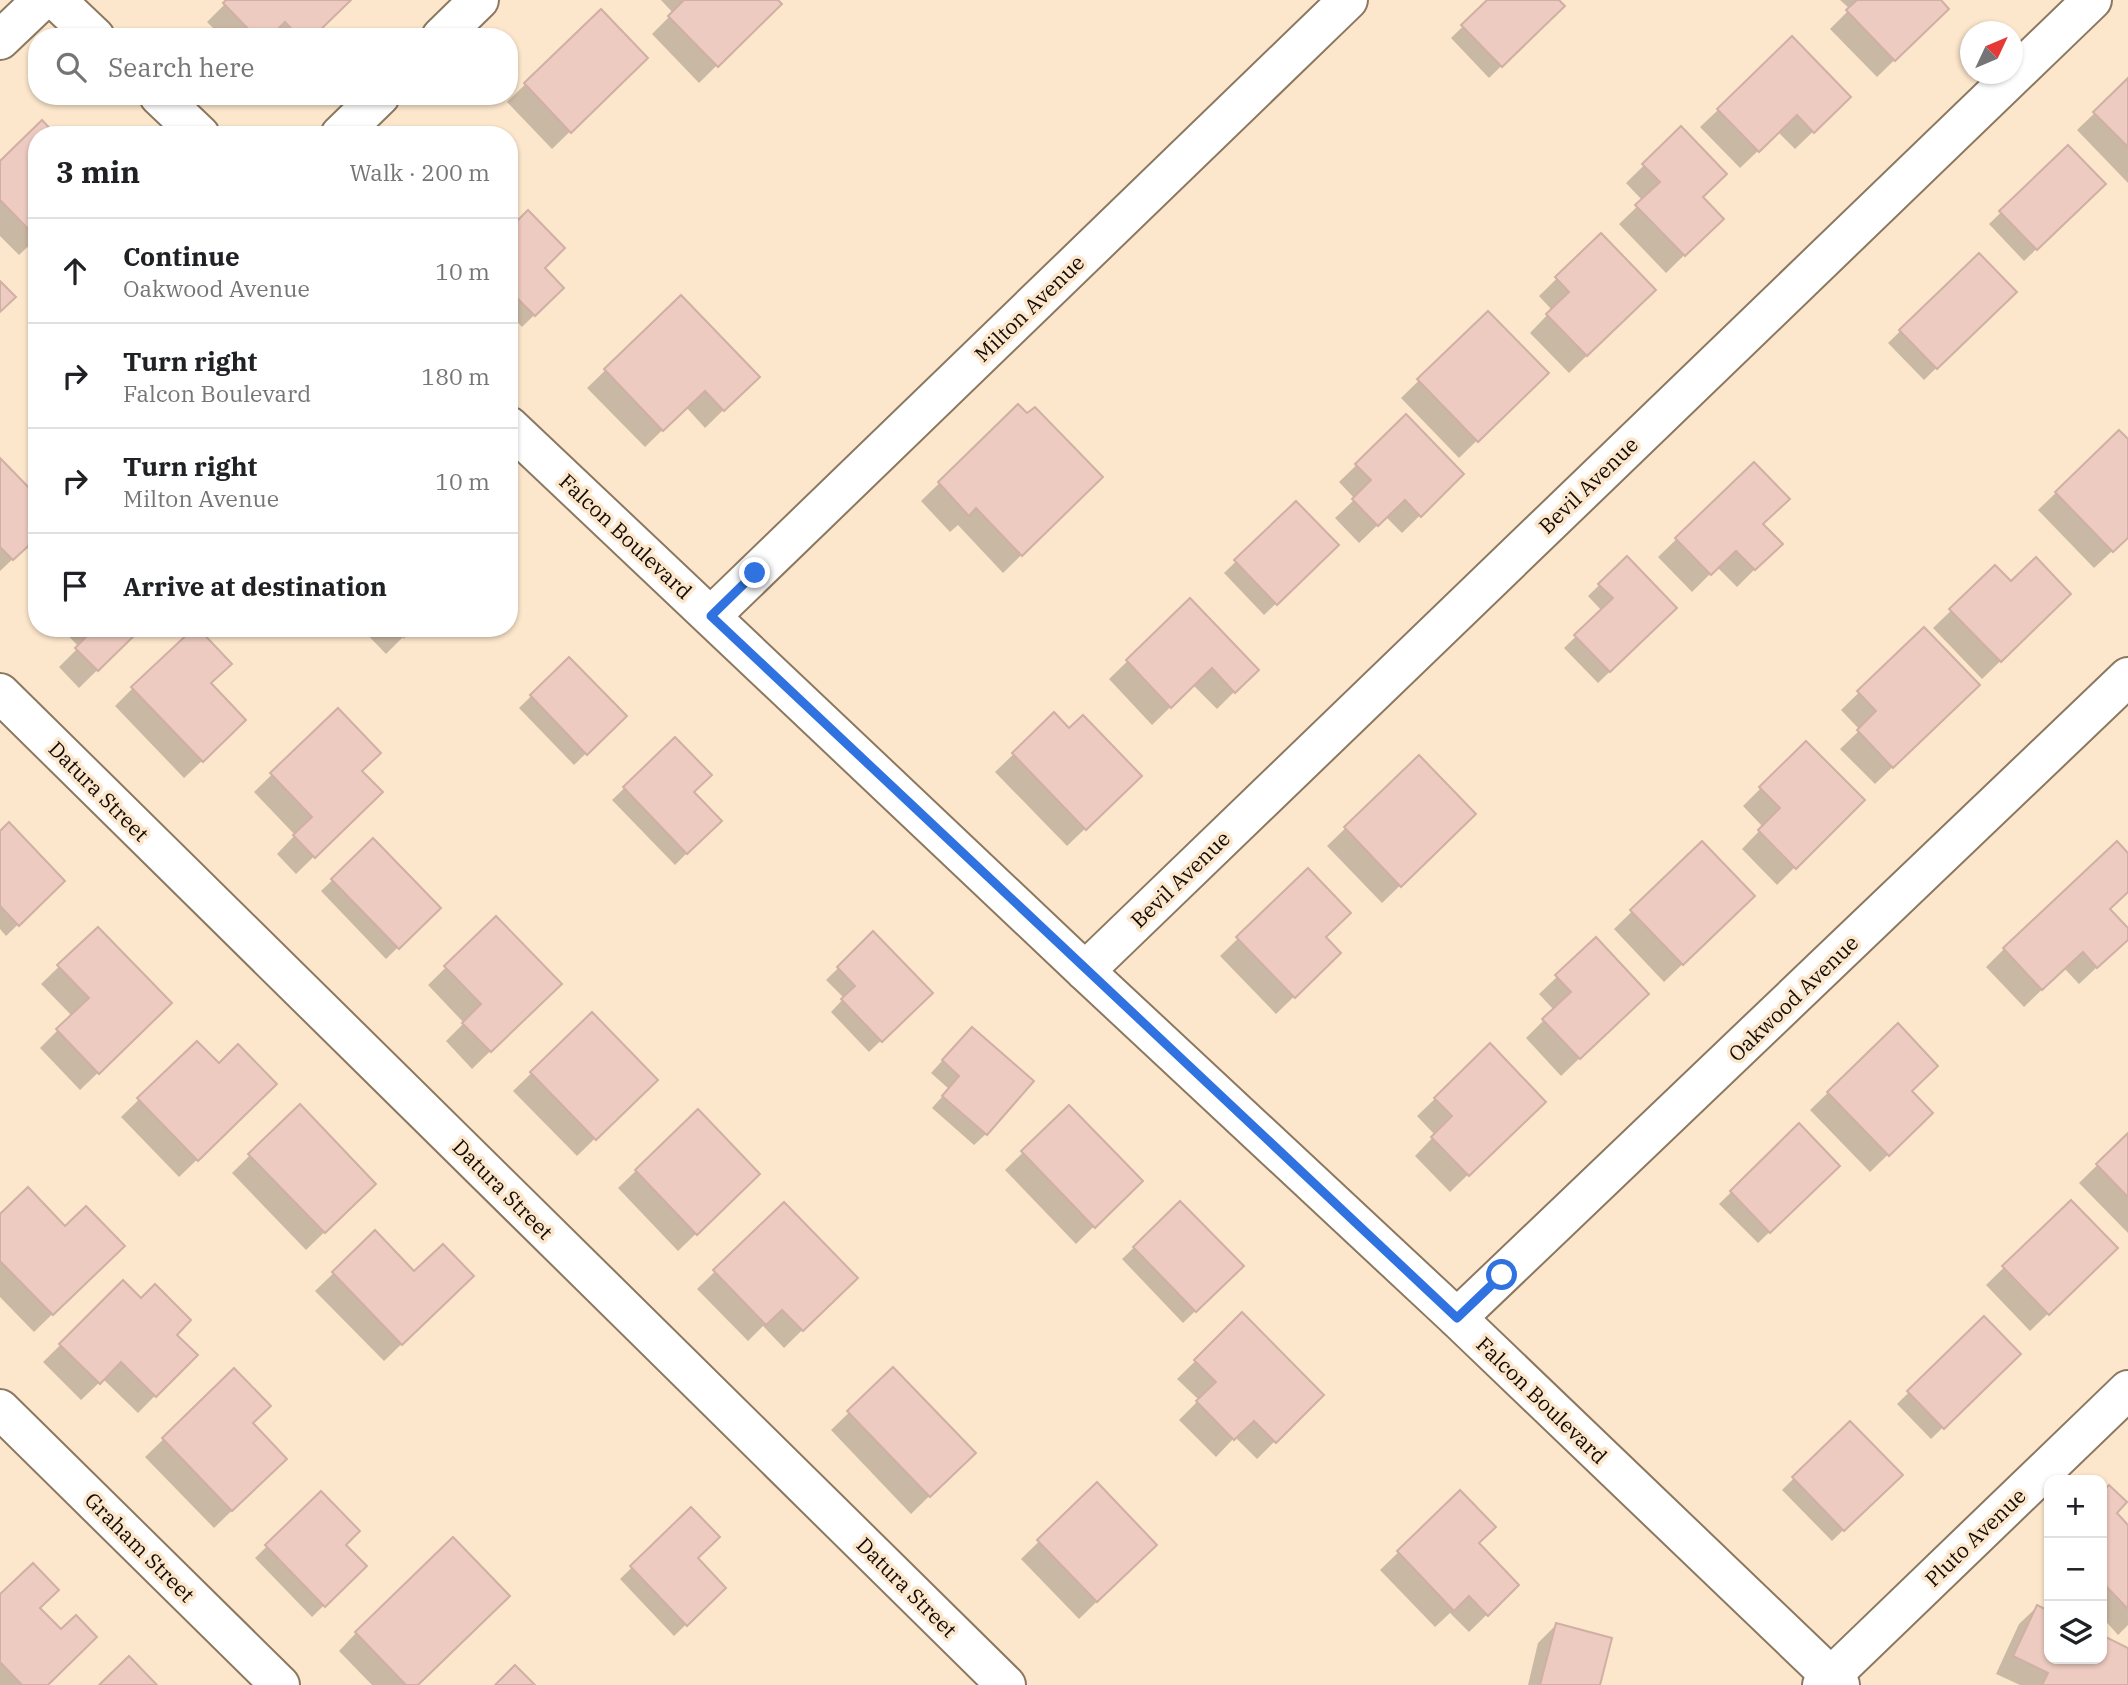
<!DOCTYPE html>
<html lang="en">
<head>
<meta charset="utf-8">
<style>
  :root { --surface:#fff; --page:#f6f6f6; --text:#202124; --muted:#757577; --line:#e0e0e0 }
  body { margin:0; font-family:"IBM Plex Serif",serif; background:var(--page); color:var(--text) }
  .controls { position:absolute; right:21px; bottom:21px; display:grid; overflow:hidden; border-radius:14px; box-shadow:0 2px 5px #0004 }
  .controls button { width:63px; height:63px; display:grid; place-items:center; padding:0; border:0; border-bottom:2px solid var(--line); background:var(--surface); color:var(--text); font:35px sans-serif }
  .compass { position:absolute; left:1960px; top:21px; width:63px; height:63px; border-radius:50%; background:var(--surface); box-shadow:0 2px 5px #0004; rotate:46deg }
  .stop { position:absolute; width:21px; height:21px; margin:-16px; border:5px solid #3073e0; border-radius:50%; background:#fff }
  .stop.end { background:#3073e0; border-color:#fff; box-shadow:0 2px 7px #0008 }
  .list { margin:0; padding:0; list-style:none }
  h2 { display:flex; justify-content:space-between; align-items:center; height:91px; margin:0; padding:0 28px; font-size:30px }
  h2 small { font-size:23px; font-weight:400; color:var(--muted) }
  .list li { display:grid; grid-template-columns:46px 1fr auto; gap:21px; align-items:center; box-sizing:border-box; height:105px; padding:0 28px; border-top:2px solid var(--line) }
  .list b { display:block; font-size:26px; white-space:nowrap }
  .list p { margin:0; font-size:23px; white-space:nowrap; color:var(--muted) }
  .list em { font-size:23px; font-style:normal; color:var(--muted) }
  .icon { flex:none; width:38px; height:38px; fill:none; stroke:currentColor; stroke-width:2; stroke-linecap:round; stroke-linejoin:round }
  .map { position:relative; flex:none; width:2128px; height:1685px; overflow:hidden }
  .search { position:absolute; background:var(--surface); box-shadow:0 2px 5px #0004; left:28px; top:28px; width:490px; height:77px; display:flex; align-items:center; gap:18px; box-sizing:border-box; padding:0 24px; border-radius:28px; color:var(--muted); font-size:26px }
  .panel { position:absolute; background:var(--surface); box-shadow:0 2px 5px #0004; left:28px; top:126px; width:490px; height:511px; border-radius:28px }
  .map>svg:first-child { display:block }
  .shadow { fill:#0003 }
  .building { fill:#edcbc0; stroke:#d0afa4; stroke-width:2 }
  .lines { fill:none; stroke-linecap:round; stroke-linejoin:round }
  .minor-casing { stroke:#8b7860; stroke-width:42 }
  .minor { stroke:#fff; stroke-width:38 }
  .route { stroke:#3073e0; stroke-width:9 }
  .labels { text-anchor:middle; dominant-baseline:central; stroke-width:7; stroke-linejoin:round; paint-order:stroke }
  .street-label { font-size:21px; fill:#120b04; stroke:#fce7cc }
</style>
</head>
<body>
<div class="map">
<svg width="2128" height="1685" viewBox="0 0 2128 1685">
  <rect width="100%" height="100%" fill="#fce7cc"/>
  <g class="shadow">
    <path d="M229,0H349L311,37H222L207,22Z"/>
    <path d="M661,0H775L779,4L699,83L652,34L673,13Z"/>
    <path d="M1490,0H1557L1563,6L1489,78L1451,38Z"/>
    <path d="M1840,0H1938L1947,9L1877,77L1830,29L1850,9Z"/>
    <path d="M601,11L628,75L552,149L507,102Z"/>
    <path d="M2128,81V183L2077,130Z"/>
    <path d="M1849,97L1795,149L1778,132L1740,168L1700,127L1718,110Z"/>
    <path d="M1681,129L1701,198L1721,219L1666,273L1619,224L1643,201L1626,183Z"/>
    <path d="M37,135V238L19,255L0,236V163Z"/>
    <path d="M2068,147L2104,184L2024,261L1989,224Z"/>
    <path d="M509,231L562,288L522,327L509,313Z"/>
    <path d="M1601,235L1654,290L1569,373L1530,333L1552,310L1539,296Z"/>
    <path d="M1979,255L2014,292L1924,380L1888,343Z"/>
    <path d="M681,297L757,377L705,428L686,407L645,447L587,388Z"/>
    <path d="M1488,313L1546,373L1459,458L1401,398Z"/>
    <path d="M1018,406L1100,477L1003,573L958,525L950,532L921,501Z"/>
    <path d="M1406,417L1462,474L1402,533L1386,517L1359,543L1335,518L1355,499L1339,482Z"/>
    <path d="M2119,432L2128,442V536L2094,568L2038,510Z"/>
    <path d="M0,460L37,536L0,571Z"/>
    <path d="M1754,464L1761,525L1780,544L1737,587L1717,567L1692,592L1658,557Z"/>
    <path d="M1296,503L1336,545L1264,615L1224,573Z"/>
    <path d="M1627,558L1675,608L1598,683L1564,648L1602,611L1588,596Z"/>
    <path d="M1995,568L2011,584L2069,594L1982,679L1933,628Z"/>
    <path d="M1190,601L1256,670L1217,709L1193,685L1152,725L1109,679Z"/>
    <path d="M61,628H140L79,688L59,667L79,647Z"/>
    <path d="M361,628H412L386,654Z"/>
    <path d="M1924,629L1960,702L1875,784L1840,749L1860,730L1841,710Z"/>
    <path d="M569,659L624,716L574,765L519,708Z"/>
    <path d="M209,683L226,738L184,778L115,706L133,688Z"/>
    <path d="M338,710L360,771L380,792L296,874L277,854L295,835L254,792Z"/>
    <path d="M1054,715L1069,730L1140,776L1067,846L995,772Z"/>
    <path d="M675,739L692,793L719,821L675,865L612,800Z"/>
    <path d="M1806,743L1862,800L1777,885L1742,849L1763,827L1743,806Z"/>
    <path d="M1419,757L1474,814L1382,903L1327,846Z"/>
    <path d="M0,834L63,881L6,936L0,929Z"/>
    <path d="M373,841L438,908L386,959L321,891Z"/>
    <path d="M1702,843L1753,896L1664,982L1614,929Z"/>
    <path d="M2128,855V891L2108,909L2128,930V938L2079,984L2064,968L2024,1007L1986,967L2004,949Z"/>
    <path d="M1308,870L1324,937L1339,953L1276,1014L1220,956Z"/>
    <path d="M496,918L559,984L472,1069L446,1041L464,1023L428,985Z"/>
    <path d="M98,929L152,1021L80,1090L40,1048L72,1016L41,984Z"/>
    <path d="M873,934L930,993L869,1052L831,1012L844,998L826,980Z"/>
    <path d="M1557,977L1629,1011L1561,1076L1526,1038L1554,1010L1539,994Z"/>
    <path d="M592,1014L655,1080L577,1156L513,1091Z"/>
    <path d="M1897,1026L1910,1091L1931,1113L1870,1172L1810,1110Z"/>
    <path d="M960,1041L986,1134L974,1145L932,1108L949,1089L931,1073Z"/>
    <path d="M197,1043L257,1102L179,1177L121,1117Z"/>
    <path d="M1490,1046L1543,1102L1450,1192L1415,1156L1435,1135L1417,1116Z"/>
    <path d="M299,1107L374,1184L306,1250L232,1173Z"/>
    <path d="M1069,1107L1140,1181L1076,1244L1005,1170Z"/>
    <path d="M698,1111L758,1174L678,1251L618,1188Z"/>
    <path d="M1799,1126L1838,1166L1758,1243L1719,1204Z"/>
    <path d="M2128,1135V1233L2079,1183Z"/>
    <path d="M2071,1202L2116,1248L2030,1331L1986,1285Z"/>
    <path d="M1180,1203L1241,1266L1183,1323L1122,1259Z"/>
    <path d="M784,1204L855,1278L784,1348L763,1326L748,1341L697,1289Z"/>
    <path d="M0,1217L65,1228L122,1246L34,1332L0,1297Z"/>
    <path d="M375,1233L414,1274L472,1276L384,1361L315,1291Z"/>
    <path d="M123,1283L195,1355L138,1413L103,1379L81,1400L43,1362Z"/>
    <path d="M1242,1315L1321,1395L1257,1459L1235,1437L1216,1457L1179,1420L1199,1400L1177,1379Z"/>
    <path d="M1984,1319L2018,1354L1931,1439L1897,1404Z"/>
    <path d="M893,1370L973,1453L911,1514L831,1430Z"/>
    <path d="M234,1371L251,1424L285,1459L214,1528L145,1457Z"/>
    <path d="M1850,1423L1900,1475L1832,1541L1782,1490Z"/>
    <path d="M1097,1485L1155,1545L1079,1619L1021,1559Z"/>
    <path d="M2109,1487L2114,1513L2128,1527V1625L2118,1635L2102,1617V1494Z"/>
    <path d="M321,1493L344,1545L364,1566L312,1617L255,1558Z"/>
    <path d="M1460,1493L1477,1544L1517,1585L1469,1632L1450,1613L1435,1627L1380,1570Z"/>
    <path d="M691,1510L695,1559L724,1588L674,1636L620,1579Z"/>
    <path d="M0,1597L38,1608L46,1685H0Z"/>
    <path d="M2037,1607L2049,1612V1659H2102V1637L2128,1650V1685H2020L1996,1674L2019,1624Z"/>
    <path d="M1556,1625L1599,1685H1528L1538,1643Z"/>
    <path d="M356,1633L416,1685H372L339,1651Z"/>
  </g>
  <g class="building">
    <path d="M226,0H351L313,37H299L285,22L270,37H256L223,3Z"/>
    <path d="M684,0H778L782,4L718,67L668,16Z"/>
    <path d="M1487,0H1559L1565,6L1502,67L1461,25Z"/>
    <path d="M1857,0H1941L1949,9L1895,61L1846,10Z"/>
    <path d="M601,9L648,58L571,133L524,83Z"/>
    <path d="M1792,36L1851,97L1814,133L1797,115L1759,152L1717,109Z"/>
    <path d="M2128,78V147L2093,112Z"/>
    <path d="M42,120L56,135H37V238L0,200V161Z"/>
    <path d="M1681,126L1727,174L1703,197L1724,219L1685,256L1635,205L1660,182L1642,164Z"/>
    <path d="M2068,145L2106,184L2037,250L1999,211Z"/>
    <path d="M528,210L565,248L545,268L564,288L535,316L509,290V229Z"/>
    <path d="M1601,233L1656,290L1587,356L1546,314L1569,292L1555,277Z"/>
    <path d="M1979,253L2017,292L1937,369L1899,330Z"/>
    <path d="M0,281L16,297L0,312Z"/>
    <path d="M681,295L760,377L724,411L705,391L663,431L604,369Z"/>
    <path d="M1488,311L1549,373L1478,442L1417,379Z"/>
    <path d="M1018,404L1027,413L1035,407L1103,477L1022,556L976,508L969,516L938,482Z"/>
    <path d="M1406,414L1464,474L1421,517L1405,500L1378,526L1352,499L1371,480L1355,464Z"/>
    <path d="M2119,430L2128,439V538L2113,552L2055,492Z"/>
    <path d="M0,458L37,496V538L13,560L0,547Z"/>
    <path d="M1754,462L1790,499L1763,524L1783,544L1755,570L1736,551L1711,575L1675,538Z"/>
    <path d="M1296,501L1339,545L1277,605L1234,560Z"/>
    <path d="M1627,556L1677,608L1610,672L1574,635L1613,598L1598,584Z"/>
    <path d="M2036,557L2071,594L2001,662L1949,609L1995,565L2011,581Z"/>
    <path d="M1190,598L1259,670L1235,693L1212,668L1171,708L1126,660Z"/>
    <path d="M1924,627L1980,685L1893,768L1857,730L1876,711L1857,691Z"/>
    <path d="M95,628H142L98,671L75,648Z"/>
    <path d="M194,628H198L232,664L211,683L246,720L203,762L131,687Z"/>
    <path d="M396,628H414L404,637Z"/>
    <path d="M569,657L627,716L587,755L530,695Z"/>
    <path d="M338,708L381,753L362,771L383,792L315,858L293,835L312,817L270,773Z"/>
    <path d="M1054,712L1069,728L1083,715L1142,776L1086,830L1012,753Z"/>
    <path d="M675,737L712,775L694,792L722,821L687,854L623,787Z"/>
    <path d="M1806,741L1865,800L1796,869L1758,830L1780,808L1759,787Z"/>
    <path d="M1419,755L1476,814L1401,887L1344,827Z"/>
    <path d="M9,822L65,881L19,926L0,906V831Z"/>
    <path d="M373,838L441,908L399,949L331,879Z"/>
    <path d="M1702,841L1755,896L1683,965L1630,910Z"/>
    <path d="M2117,841L2128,853V892L2110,909L2128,928V940L2097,968L2083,952L2042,990L2003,948Z"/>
    <path d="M1308,868L1351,913L1326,937L1341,953L1295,998L1236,937Z"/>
    <path d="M496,916L562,984L491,1052L462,1023L481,1004L444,966Z"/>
    <path d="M98,927L172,1003L99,1074L56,1029L89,998L57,965Z"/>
    <path d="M873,931L933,993L882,1042L841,999L855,986L837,967Z"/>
    <path d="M1596,937L1649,994L1580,1059L1542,1019L1571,992L1555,975Z"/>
    <path d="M592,1012L658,1080L596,1140L530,1072Z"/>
    <path d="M1898,1023L1938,1066L1912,1091L1933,1113L1889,1156L1827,1092Z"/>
    <path d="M972,1027L1034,1081L987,1135L942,1096L959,1076L942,1060Z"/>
    <path d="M197,1041L219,1063L238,1044L277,1084L198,1161L137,1098Z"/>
    <path d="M1490,1043L1546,1102L1469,1176L1431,1137L1452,1116L1434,1098Z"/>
    <path d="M300,1104L376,1184L325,1233L248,1154Z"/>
    <path d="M1069,1105L1143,1181L1095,1228L1021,1151Z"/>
    <path d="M698,1109L760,1174L697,1235L635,1170Z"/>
    <path d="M1799,1123L1840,1166L1770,1233L1730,1191Z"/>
    <path d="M2128,1133V1197L2096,1164Z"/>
    <path d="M28,1187L65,1226L86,1206L125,1246L53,1315L0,1261V1214Z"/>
    <path d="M2071,1200L2118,1248L2049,1315L2002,1266Z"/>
    <path d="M1180,1201L1244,1266L1196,1312L1133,1247Z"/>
    <path d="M784,1202L858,1278L803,1331L782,1310L766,1325L713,1270Z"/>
    <path d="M375,1230L414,1271L443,1244L474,1276L402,1345L332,1272Z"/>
    <path d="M123,1280L141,1298L155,1284L191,1320L177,1335L198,1355L156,1397L121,1362L100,1384L59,1344Z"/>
    <path d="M1242,1312L1324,1395L1276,1443L1254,1421L1234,1440L1196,1401L1216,1382L1194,1360Z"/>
    <path d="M1984,1316L2021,1354L1944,1429L1907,1391Z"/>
    <path d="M893,1367L976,1453L930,1497L847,1411Z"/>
    <path d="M234,1368L271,1406L253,1423L287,1459L232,1511L162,1438Z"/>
    <path d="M1850,1421L1903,1475L1844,1531L1792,1477Z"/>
    <path d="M1097,1482L1157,1545L1097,1602L1037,1540Z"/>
    <path d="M2109,1485L2127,1502L2117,1513L2128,1525V1609L2102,1582V1492Z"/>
    <path d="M1460,1490L1496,1527L1479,1543L1519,1585L1488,1616L1469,1596L1454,1611L1397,1551Z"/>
    <path d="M321,1491L360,1531L346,1545L367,1566L325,1607L265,1545Z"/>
    <path d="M691,1507L720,1537L698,1558L726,1588L687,1626L630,1566Z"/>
    <path d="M453,1537L510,1596L418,1685H406L355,1632Z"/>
    <path d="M33,1563L59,1590L40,1608L61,1629L76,1615L97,1637L48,1685H22L0,1662V1594Z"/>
    <path d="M2037,1605L2049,1611V1659H2102V1635L2128,1648V1685H2042L2048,1673L2013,1656Z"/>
    <path d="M1556,1623L1612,1638L1600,1685H1540Z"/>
    <path d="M129,1656L157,1685H99Z"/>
    <path d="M515,1665L535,1685H495Z"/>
  </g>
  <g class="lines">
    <g class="minor-casing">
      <g id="minor">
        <path d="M56,0L95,37"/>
        <path d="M441,37L479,0"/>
        <path d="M0,40L42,0"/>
        <path d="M159,96L200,135"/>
        <path d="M340,135L380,96"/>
        <path d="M509,426L1085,971L1457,1318L1840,1685"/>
        <path d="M711,616L1348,0"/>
        <path d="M0,693L1006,1685"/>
        <path d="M1085,971L2092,0"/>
        <path d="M1457,1318L2128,677"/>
        <path d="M0,1409L280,1685"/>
        <path d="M1822,1685L2128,1390"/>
      </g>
    </g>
    <use href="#minor" class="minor"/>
  </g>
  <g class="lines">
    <path class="route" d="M755,573L711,616L1457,1318L1502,1275"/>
  </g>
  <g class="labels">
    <g class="street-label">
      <text transform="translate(1029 308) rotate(-44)">Milton Avenue</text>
      <text transform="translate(1588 485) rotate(-44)">Bevil Avenue</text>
      <text transform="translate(626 536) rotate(43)">Falcon Boulevard</text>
      <text transform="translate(99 791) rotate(45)">Datura Street</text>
      <text transform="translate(1180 879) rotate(-44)">Bevil Avenue</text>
      <text transform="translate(1793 998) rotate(-44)">Oakwood Avenue</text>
      <text transform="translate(503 1189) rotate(45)">Datura Street</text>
      <text transform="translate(1542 1400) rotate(44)">Falcon Boulevard</text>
      <text transform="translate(1975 1537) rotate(-44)">Pluto Avenue</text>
      <text transform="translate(140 1547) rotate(45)">Graham Street</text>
      <text transform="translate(907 1587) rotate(45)">Datura Street</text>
    </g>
  </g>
</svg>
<div class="controls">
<button>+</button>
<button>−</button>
<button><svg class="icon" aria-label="layers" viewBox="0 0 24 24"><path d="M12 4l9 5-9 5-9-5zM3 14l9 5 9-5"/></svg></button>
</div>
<svg class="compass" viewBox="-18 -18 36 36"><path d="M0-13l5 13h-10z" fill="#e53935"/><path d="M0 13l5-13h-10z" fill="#757577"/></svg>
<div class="stop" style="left:1502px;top:1275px"></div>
<div class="stop end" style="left:755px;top:573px"></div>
<div class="search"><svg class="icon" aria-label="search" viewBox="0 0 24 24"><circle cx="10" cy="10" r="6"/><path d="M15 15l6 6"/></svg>Search here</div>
<section class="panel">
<h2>3 min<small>Walk · 200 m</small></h2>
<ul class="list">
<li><svg class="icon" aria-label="ahead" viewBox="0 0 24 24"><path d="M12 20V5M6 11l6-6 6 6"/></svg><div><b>Continue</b><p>Oakwood Avenue</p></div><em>10 m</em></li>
<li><svg class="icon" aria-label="right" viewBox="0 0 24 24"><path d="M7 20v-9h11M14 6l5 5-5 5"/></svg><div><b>Turn right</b><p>Falcon Boulevard</p></div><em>180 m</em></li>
<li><svg class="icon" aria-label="right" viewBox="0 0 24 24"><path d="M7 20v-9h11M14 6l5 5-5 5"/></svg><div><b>Turn right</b><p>Milton Avenue</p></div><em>10 m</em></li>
<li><svg class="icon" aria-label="arrive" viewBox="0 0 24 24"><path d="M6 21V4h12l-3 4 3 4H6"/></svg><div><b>Arrive at destination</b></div></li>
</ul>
</section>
</div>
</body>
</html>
